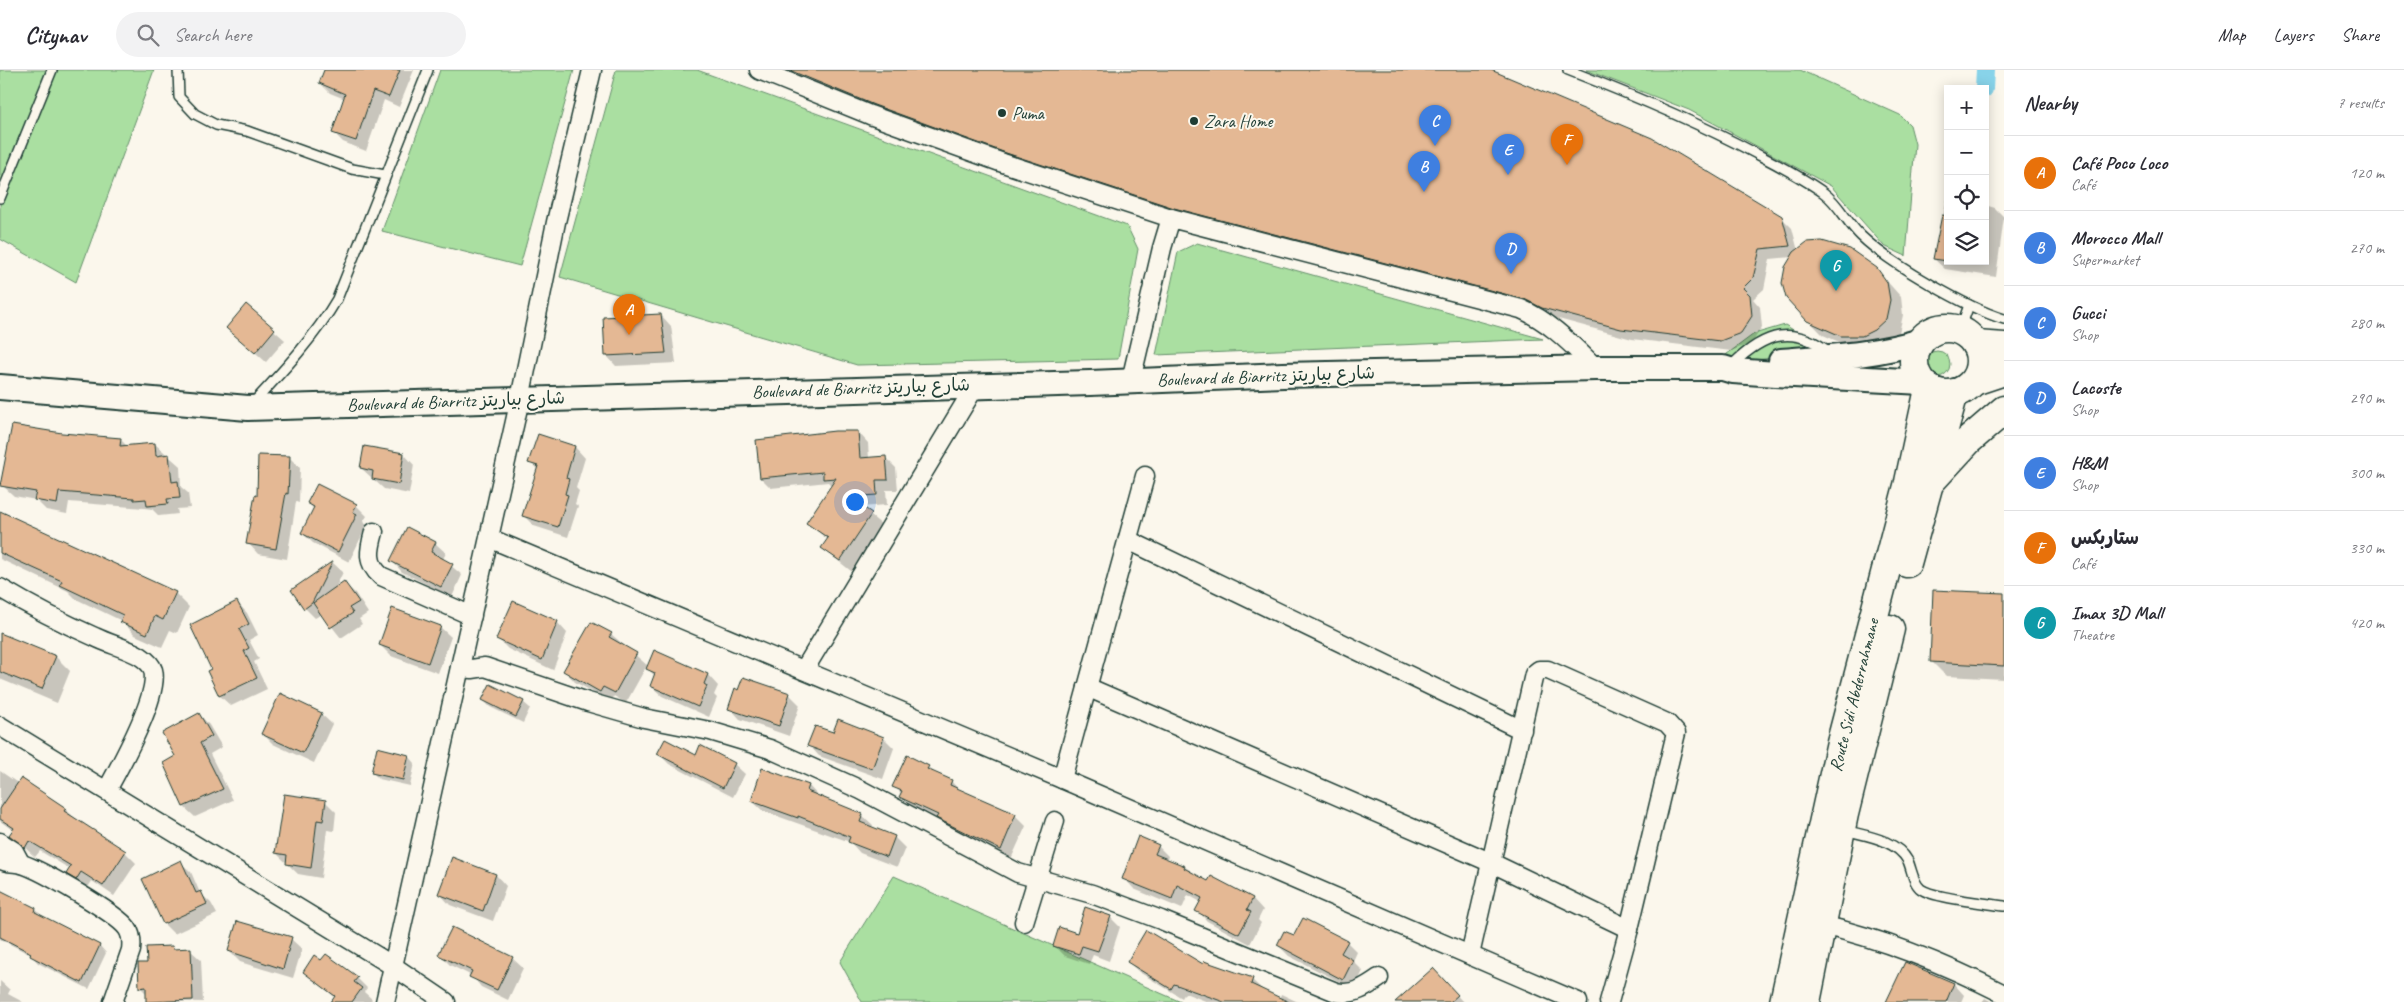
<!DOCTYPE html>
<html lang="en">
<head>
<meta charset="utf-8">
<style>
  :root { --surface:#fff; --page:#f2f2f3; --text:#2b2b33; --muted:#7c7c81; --line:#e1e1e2; --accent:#d93025 }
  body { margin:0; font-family:Caveat,"Playpen Sans Arabic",sans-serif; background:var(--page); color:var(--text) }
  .controls { position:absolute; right:15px; top:15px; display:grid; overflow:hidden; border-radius:0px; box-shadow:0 2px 12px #0003 }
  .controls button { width:45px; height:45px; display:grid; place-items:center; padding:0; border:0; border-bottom:1px solid var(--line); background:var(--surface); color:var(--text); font:25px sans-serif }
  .you { position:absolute; left:854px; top:431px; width:18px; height:18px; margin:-12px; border:4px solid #fff; border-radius:50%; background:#1a73e8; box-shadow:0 0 0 8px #1a73e833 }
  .badge { display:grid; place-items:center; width:32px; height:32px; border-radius:50%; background:var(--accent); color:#fff; font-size:16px; font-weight:700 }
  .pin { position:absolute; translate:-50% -41px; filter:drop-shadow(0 1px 2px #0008) }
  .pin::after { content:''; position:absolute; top:26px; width:18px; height:15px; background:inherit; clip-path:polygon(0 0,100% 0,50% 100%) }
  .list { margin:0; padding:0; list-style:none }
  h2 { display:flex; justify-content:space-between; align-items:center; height:65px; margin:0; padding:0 20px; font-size:21px }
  h2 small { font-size:16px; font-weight:400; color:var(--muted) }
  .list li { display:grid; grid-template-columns:32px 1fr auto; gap:15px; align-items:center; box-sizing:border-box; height:75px; padding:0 20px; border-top:1px solid var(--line) }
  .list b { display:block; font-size:19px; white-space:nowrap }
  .list p { margin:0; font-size:16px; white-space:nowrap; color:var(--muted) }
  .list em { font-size:16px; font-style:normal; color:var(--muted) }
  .icon { flex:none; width:28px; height:28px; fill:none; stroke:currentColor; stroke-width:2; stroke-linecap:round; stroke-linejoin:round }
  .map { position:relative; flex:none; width:2004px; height:932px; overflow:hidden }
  header { display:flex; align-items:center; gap:30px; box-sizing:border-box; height:70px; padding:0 25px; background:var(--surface); border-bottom:1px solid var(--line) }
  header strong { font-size:24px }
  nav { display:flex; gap:28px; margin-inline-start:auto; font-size:18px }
  .search { width:350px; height:45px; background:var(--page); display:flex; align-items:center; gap:12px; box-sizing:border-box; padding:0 18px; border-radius:28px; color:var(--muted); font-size:19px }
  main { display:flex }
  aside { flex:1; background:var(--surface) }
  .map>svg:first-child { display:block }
  .green { fill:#aadfa1; stroke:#648e6a }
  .shadow { fill:#0003 }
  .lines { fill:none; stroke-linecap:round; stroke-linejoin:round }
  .canal { stroke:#88d3e9; stroke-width:18 }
  .building { fill:#e4b894; stroke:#1f3d34 }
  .lane-casing { stroke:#1f3d34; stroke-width:12 }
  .street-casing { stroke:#1f3d34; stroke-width:21 }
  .secondary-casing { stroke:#1f3d34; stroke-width:28 }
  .primary-casing { stroke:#1f3d34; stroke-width:31 }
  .lane { stroke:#fbf7ec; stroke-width:9 }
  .street { stroke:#fbf7ec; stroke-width:18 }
  .secondary { stroke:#fbf7ec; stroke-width:24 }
  .primary { stroke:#fbf7ec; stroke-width:28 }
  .poi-dot { fill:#1f3d34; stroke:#fbf7ec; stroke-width:2 }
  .labels { text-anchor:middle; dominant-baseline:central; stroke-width:4; stroke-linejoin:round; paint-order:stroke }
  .poi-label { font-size:18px; fill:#1f3d34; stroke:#fbf7ec; text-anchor:start }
  .street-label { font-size:18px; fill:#1f3d34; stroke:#fbf7ec }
</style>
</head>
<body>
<header>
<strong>Citynav</strong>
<div class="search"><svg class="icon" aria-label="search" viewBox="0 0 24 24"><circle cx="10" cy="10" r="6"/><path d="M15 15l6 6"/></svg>Search here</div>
<nav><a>Map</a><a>Layers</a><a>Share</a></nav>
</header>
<main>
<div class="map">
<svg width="2004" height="932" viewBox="0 0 2004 932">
  <rect width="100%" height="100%" fill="#fbf7ec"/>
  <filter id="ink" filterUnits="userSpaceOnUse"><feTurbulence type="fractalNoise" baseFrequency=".02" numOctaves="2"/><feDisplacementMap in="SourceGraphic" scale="10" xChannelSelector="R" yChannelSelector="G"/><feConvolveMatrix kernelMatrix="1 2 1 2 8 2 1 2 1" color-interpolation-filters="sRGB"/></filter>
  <g filter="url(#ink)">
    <g class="green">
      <path d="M0,0H154L76,212L0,169Z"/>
      <path d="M440,0H574L520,196L382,161Z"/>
      <path d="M616,0H697L1127,156L1138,179L1118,289L857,295L560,207Z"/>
      <path d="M1586,0H1800L1900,45L1910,55L1915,74L1906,186L1884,176L1831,116L1689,40Z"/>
      <path d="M1197,173L1543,269L1156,285L1178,182Z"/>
      <path d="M1785,255L1823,278L1832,280L1711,296L1754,264Z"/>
      <circle cx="1937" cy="294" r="13"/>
      <path d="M894,806L1181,932H862L840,892Z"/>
    </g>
    <g class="shadow">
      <path d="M325,0H414L399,37L384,30L366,81L343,72L333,62L345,29L330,23L320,13Z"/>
      <path d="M780,0H1488L1781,147L1792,158L1798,181L1876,199L1901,227L1903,245L1899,263L1888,274L1856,279L1823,265L1787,228L1793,187L1770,189L1764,219L1753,229L1760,237L1762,257L1752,273L1731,281L1632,269L1186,148L886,45Z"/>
      <path d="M1948,124V191H1985V135L1995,138L2004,147L1996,207L1945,199L1934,189Z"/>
      <path d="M246,236L285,270L266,292L228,258Z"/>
      <path d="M661,245L671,256L676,293L616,296L606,285Z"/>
      <path d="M858,362L868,373L869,389L886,388L896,398L898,420H886L887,435L860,437L882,455L851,501L822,478L828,470L808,453L832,416L828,412L771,418L761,408Z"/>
      <path d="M62,365L120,369L128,377L155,374L180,396L181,417L188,423L190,438L177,439L178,444L159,446L152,439L144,438L69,432L67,444L46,440L36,430L14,426L3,416Z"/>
      <path d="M538,365L575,377L585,388L576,418L579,421L575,434L578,436L568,467L534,456L524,446L538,400L530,392Z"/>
      <path d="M365,377L404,384L414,395L409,424L384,419L361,398Z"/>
      <path d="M289,387L300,398L299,433L296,432L287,489L258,484L248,473L258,427Z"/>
      <path d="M308,433L356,435L367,446L363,452L367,455L349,492L313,473L302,463L314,439Z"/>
      <path d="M0,449L175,523L189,537L177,563L170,560L162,577L135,565L122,551L76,529L68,521L0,489Z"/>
      <path d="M435,473L446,483L443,489L462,505L452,527L402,502L392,491Z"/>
      <path d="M333,493L343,502L335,519L344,513L355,523L368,543L359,549L362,554L341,568L322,544L315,548L305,538L293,520Z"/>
      <path d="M2004,525V609L1946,606L1932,592Z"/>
      <path d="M237,532L247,543L258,565L249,570L259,589L254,592L267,619L231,636L220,626L209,602L213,600Z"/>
      <path d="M557,552L567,563L553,600L508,579L498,569Z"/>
      <path d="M440,557L451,567L438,603L391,586L380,575Z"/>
      <path d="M0,564L56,587L70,601L57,633L0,609Z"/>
      <path d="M611,564L648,596L654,582L708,605L718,616L714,625L717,628L709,647L662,626L651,616L655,606L646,597L626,633L614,626L611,632L575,612L565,601Z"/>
      <path d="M739,621L789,624L800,635L789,666L740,649L730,638Z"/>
      <path d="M483,630L523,632L530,638L523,653L490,637Z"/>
      <path d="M199,644L209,655L222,677L210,684L233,730L195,747L184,737L164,694L177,687Z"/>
      <path d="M321,644L332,654L314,693L273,674L263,664Z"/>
      <path d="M839,651L884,668L894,678L883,709L819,686L809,675L834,664Z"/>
      <path d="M659,684L696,686L734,694L745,704L733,727L669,694Z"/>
      <path d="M409,686L415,693L410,716L379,709L372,702Z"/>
      <path d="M928,697L936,704L951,711L960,721L1015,745L1026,756L1011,789L948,758L941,751L911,737L901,726L902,724L894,716Z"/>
      <path d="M0,701L19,714L21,710L65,739L76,749L125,782L136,793L114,826L92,811L87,819L78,814L67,803L70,799L40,781L35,787L11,765L14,761L0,751Z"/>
      <path d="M809,716L819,727L862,745L873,755L872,757L894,767L905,778L897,797L860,783L850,772L763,741L752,731Z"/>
      <path d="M326,732L336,742L334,761L327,760L321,808L298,804L276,783Z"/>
      <path d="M1158,776L1168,786L1167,790L1185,797L1209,813L1212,808L1253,829L1263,840L1258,850L1261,853L1250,874L1207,851L1197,840L1201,832L1188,825L1182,839L1134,819L1124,808Z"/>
      <path d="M453,789L496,805L506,816L493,851L450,835L440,824Z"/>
      <path d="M180,792L191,802L200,823L211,833L217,844L174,864L164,854Z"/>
      <path d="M0,822L36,839L42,847L100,876L106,883L89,919L38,893L31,885L0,869Z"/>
      <path d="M1110,847L1120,857L1109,891L1093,885L1089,894L1065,886L1054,875Z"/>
      <path d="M1294,867L1347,872L1357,882L1353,891L1363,901L1354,919L1289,886L1278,875Z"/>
      <path d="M291,869L302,879L293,908L240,892L229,881Z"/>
      <path d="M172,878L175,881L190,880L201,890L203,932L148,931L147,924L140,917L148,894Z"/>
      <path d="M440,885L512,888L523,898L508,930L481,917L472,906L450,895Z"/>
      <path d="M1128,892L1204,896L1252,910L1263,920L1279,929L1281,924L1298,932H1208L1185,923L1182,928L1139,902Z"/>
      <path d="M1906,893L1954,914L1964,925L1961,932H1887Z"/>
      <path d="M304,902L357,908L367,918L364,922L372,929L370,932H332L336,928Z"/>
      <path d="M1443,910L1463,932H1400Z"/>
      <path d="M0,911L10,920L8,924L23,932H0Z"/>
      <path d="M1985,928L1992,932H1982Z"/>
    </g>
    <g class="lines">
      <path class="canal" d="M1984,19L1985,0"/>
    </g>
    <g class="building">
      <path d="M324,0H400L389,27L373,21L356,71L332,63L345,24L319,13Z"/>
      <path d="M789,0H1491L1652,68L1782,146L1790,176L1760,179L1753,208L1743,218L1750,225L1752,246L1741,263L1720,271L1621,259L1542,238L1524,229L1174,138L1006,83L874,35Z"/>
      <path d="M1942,145L1948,146V191L1933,189Z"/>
      <path d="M1822,171L1850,179L1877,198L1887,212L1890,230L1886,249L1874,260L1862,266H1841L1807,251L1786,228L1782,213L1785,197L1794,182L1807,172Z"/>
      <path d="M246,234L275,259L255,283L226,258Z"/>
      <path d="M661,244L666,283L605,286L603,247Z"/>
      <path d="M12,355L62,363L121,368L120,376L155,373L156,386L169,384L172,412L178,411L180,428L167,429L168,434L147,436L146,429L134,430V428L59,422L57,434L34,430L36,422L0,416Z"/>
      <path d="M835,361H858L860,388L886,386L888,410H876L877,425L848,427L872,443L840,491L821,478L828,468L806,453L836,408L823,409V402L760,408L756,370Z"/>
      <path d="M538,364L575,376L566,408L569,409L565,424L568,425L558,457L522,446L538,396L528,393Z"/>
      <path d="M364,376L404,383L399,414L372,409L373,401L360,398Z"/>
      <path d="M258,385L290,386L288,424L286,423L276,479L246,474L255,425L257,426Z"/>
      <path d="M317,414L357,434L353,442L357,444L338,482L301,463L314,437L307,433Z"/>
      <path d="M0,441L176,522L163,550L155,546L147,564L120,552L123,545L60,515L62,511L0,483Z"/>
      <path d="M407,457L436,472L431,482L453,494L441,517L390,491Z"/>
      <path d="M333,491L312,533L304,539L291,520Z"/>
      <path d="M344,511L359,532L349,538L353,543L330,558L313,533Z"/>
      <path d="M1933,520L2004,523V596L1930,592Z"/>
      <path d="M237,531L249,554L239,559L249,578L244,581L257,608L219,626L207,601L211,599L190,555Z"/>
      <path d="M513,531L558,551L542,590L496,569Z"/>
      <path d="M392,538L441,556L428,593L379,575Z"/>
      <path d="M591,552L612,563L609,567L637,583L615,623L603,617L600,622L563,601Z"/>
      <path d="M0,563L56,586L42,619L0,602Z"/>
      <path d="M654,580L708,604L704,614L707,616L698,637L650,616L655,603L646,599Z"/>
      <path d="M743,607L790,623L779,656L728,639L735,618L738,620Z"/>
      <path d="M490,614L524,631L516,647L482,630Z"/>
      <path d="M280,623L322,643L303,683L261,664Z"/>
      <path d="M199,643L212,666L200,673L223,719L183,737L163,693L175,686L162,663Z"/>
      <path d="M838,649L884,667L872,699L807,676L815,656L833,662Z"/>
      <path d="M665,669L696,685L700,675L735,693L723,718L657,684Z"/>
      <path d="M377,677L409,685L403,710L371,703Z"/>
      <path d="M907,685L929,696L927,699L952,710L950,715L1016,744L1001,780L936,748L938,745L899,727L902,721L892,717Z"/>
      <path d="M762,698L809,715L807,721L863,744L860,752L895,766L887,787L848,772L850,767L798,746V748L751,731Z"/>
      <path d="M21,708L66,738L64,741L126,781L103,816L81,802L76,810L66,804L71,796L29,771L25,778L9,765L14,758L0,749V739Z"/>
      <path d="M284,724L326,730L323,751L317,750L311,798L286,794L287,785L275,783Z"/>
      <path d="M1138,766L1159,775L1155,784L1185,796L1184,798L1208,811L1211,806L1253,828L1247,840L1251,842L1239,864L1195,841L1202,828L1177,815L1172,829L1122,809Z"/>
      <path d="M452,787L496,804L483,841L438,824Z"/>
      <path d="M181,790L196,823L201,821L207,834L163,854L142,809Z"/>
      <path d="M0,820L36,838L35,842L100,875L82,913L30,886L31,883L0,867Z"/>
      <path d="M1085,837L1111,846L1098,881L1082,876L1079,884L1053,876L1059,857L1077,863Z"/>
      <path d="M1303,848L1348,871L1341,883L1353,890L1343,910L1277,875L1284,861L1294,865Z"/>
      <path d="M237,851L292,867L283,899L228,881Z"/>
      <path d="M452,857L513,887L497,920L469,907L472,901L438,885Z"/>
      <path d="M1146,860L1203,894L1204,891L1253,908L1251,914L1289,932H1224L1174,914L1171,919L1127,892Z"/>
      <path d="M172,876L173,879L191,878L193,930L146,932V917L139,918L138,893H147L146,877Z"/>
      <path d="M326,884L358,907L354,912L362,918L352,932H331L335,926L303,902L314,885L321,890Z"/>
      <path d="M1905,892L1954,913L1946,932H1886Z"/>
      <path d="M1433,898L1458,925L1450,932H1395Z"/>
    </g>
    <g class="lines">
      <g class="lane-casing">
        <g id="lane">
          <path d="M178,0L179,27L195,44L216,55L247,61L352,99L385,105"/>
          <path d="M1568,0C1632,25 1695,51 1755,83C1778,95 1802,107 1824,123C1839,134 1847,153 1861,166C1889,193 1967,238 2004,249"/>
          <path d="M0,128L52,0"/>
          <path d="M1960,260L1969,235"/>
          <path d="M1733,294C1765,263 1793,254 1831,283"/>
          <path d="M252,334C282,302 315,267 337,229L428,0"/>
          <path d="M1844,760C1866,766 1896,769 1908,791C1912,800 1913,813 1921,819C1933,828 1986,833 2004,836"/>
        </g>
      </g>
      <g class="street-casing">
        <g id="street">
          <path d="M759,0L870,45L1003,93L1171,148L1521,239C1551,252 1573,276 1596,298"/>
          <path d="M1131,310L1162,178L1171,148"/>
          <path d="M374,462C369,480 366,493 381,506L472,546"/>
          <path d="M489,468L1062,709L1578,932"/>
          <path d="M1128,470L1522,660"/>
          <path d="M0,518C30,536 63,553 95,567C109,574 126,578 140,586C146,590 151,594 153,600C160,625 120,696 107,720"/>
          <path d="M460,598L472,599L485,597L588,632L644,648L710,661L770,679L861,720L1018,803L1092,824L1161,850L1336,922C1353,926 1366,917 1379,908"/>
          <path d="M804,600L976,315"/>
          <path d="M1087,617L1492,793L1629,859"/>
          <path d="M0,656L393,896L446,932"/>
          <path d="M1062,709L1145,406"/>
          <path d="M0,772L14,781L21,794"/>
          <path d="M0,789C8,794 14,792 22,794C41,800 116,843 127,858C132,865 132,872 131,880L113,932"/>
          <path d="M1024,852L1055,751"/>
          <path d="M1822,855C1886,870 1945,894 2004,924"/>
          <path d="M1470,885L1534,604L1539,600H1548L1667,653L1676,663L1629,859L1609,932"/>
          <path d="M385,932L520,329L556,152L592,0"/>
        </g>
      </g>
      <g class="secondary-casing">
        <g id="secondary">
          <path d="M1781,291C1829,287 1875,285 1921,271"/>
          <path d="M0,317L248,338L1090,313L1283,305L1596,298H1723L1733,301L1776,304L1922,312"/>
        </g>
      </g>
      <g class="primary-casing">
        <g id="primary">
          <circle cx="1947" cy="291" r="33"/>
          <path d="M1976,275L2004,277"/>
          <path d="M1974,311L2004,301"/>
          <path d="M1932,410L1968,371L2004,340"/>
          <path d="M1907,493L1954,323"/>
          <path d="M1784,932L1841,672L1909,412L1929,319"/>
          <path d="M1806,932L1844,744L1890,559"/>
        </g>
      </g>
      <use href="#lane" class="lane"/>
      <use href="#street" class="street"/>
      <use href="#secondary" class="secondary"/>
      <use href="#primary" class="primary"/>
    </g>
  </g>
  <g class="poi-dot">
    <circle cx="1002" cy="43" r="5"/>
    <circle cx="1194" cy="51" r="5"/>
  </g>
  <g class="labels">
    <g class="poi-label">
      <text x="1012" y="43">Puma</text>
      <text x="1204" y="51">Zara Home</text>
    </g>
    <g class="street-label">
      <text transform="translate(1266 306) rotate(-2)">Boulevard de Biarritz شارع بياريتز</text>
      <text transform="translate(861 318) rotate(-2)">Boulevard de Biarritz شارع بياريتز</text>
      <text transform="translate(456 331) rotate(-2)">Boulevard de Biarritz شارع بياريتز</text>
      <text transform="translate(1854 625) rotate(-76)">Route Sidi Abderrahmane</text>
    </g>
  </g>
</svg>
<div class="controls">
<button>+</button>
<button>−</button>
<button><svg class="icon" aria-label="locate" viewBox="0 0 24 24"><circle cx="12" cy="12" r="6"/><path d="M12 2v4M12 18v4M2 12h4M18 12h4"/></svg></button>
<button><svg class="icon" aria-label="layers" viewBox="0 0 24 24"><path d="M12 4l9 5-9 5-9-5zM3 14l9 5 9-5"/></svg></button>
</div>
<div class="you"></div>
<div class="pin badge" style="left:629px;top:265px;background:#e8710a">A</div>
<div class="pin badge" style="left:1424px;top:122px;background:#3f7fe0">B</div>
<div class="pin badge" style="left:1435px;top:76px;background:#3f7fe0">C</div>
<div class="pin badge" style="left:1511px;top:204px;background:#3f7fe0">D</div>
<div class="pin badge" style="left:1508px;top:105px;background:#3f7fe0">E</div>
<div class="pin badge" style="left:1567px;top:95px;background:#e8710a">F</div>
<div class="pin badge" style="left:1836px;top:221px;background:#0f9aa8">G</div>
</div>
<aside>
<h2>Nearby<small>7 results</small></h2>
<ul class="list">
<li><span class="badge" style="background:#e8710a">A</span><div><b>Café Poco Loco</b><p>Café</p></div><em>120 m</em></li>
<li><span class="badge" style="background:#3f7fe0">B</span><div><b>Morocco Mall</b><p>Supermarket</p></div><em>270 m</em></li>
<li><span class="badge" style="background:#3f7fe0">C</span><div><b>Gucci</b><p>Shop</p></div><em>280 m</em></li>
<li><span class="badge" style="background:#3f7fe0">D</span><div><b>Lacoste</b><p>Shop</p></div><em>290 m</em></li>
<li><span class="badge" style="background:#3f7fe0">E</span><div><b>H&amp;M</b><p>Shop</p></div><em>300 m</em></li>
<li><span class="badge" style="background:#e8710a">F</span><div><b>ستاربكس</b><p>Café</p></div><em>330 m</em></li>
<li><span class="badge" style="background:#0f9aa8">G</span><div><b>Imax 3D Mall</b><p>Theatre</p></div><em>420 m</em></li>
</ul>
</aside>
</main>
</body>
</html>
